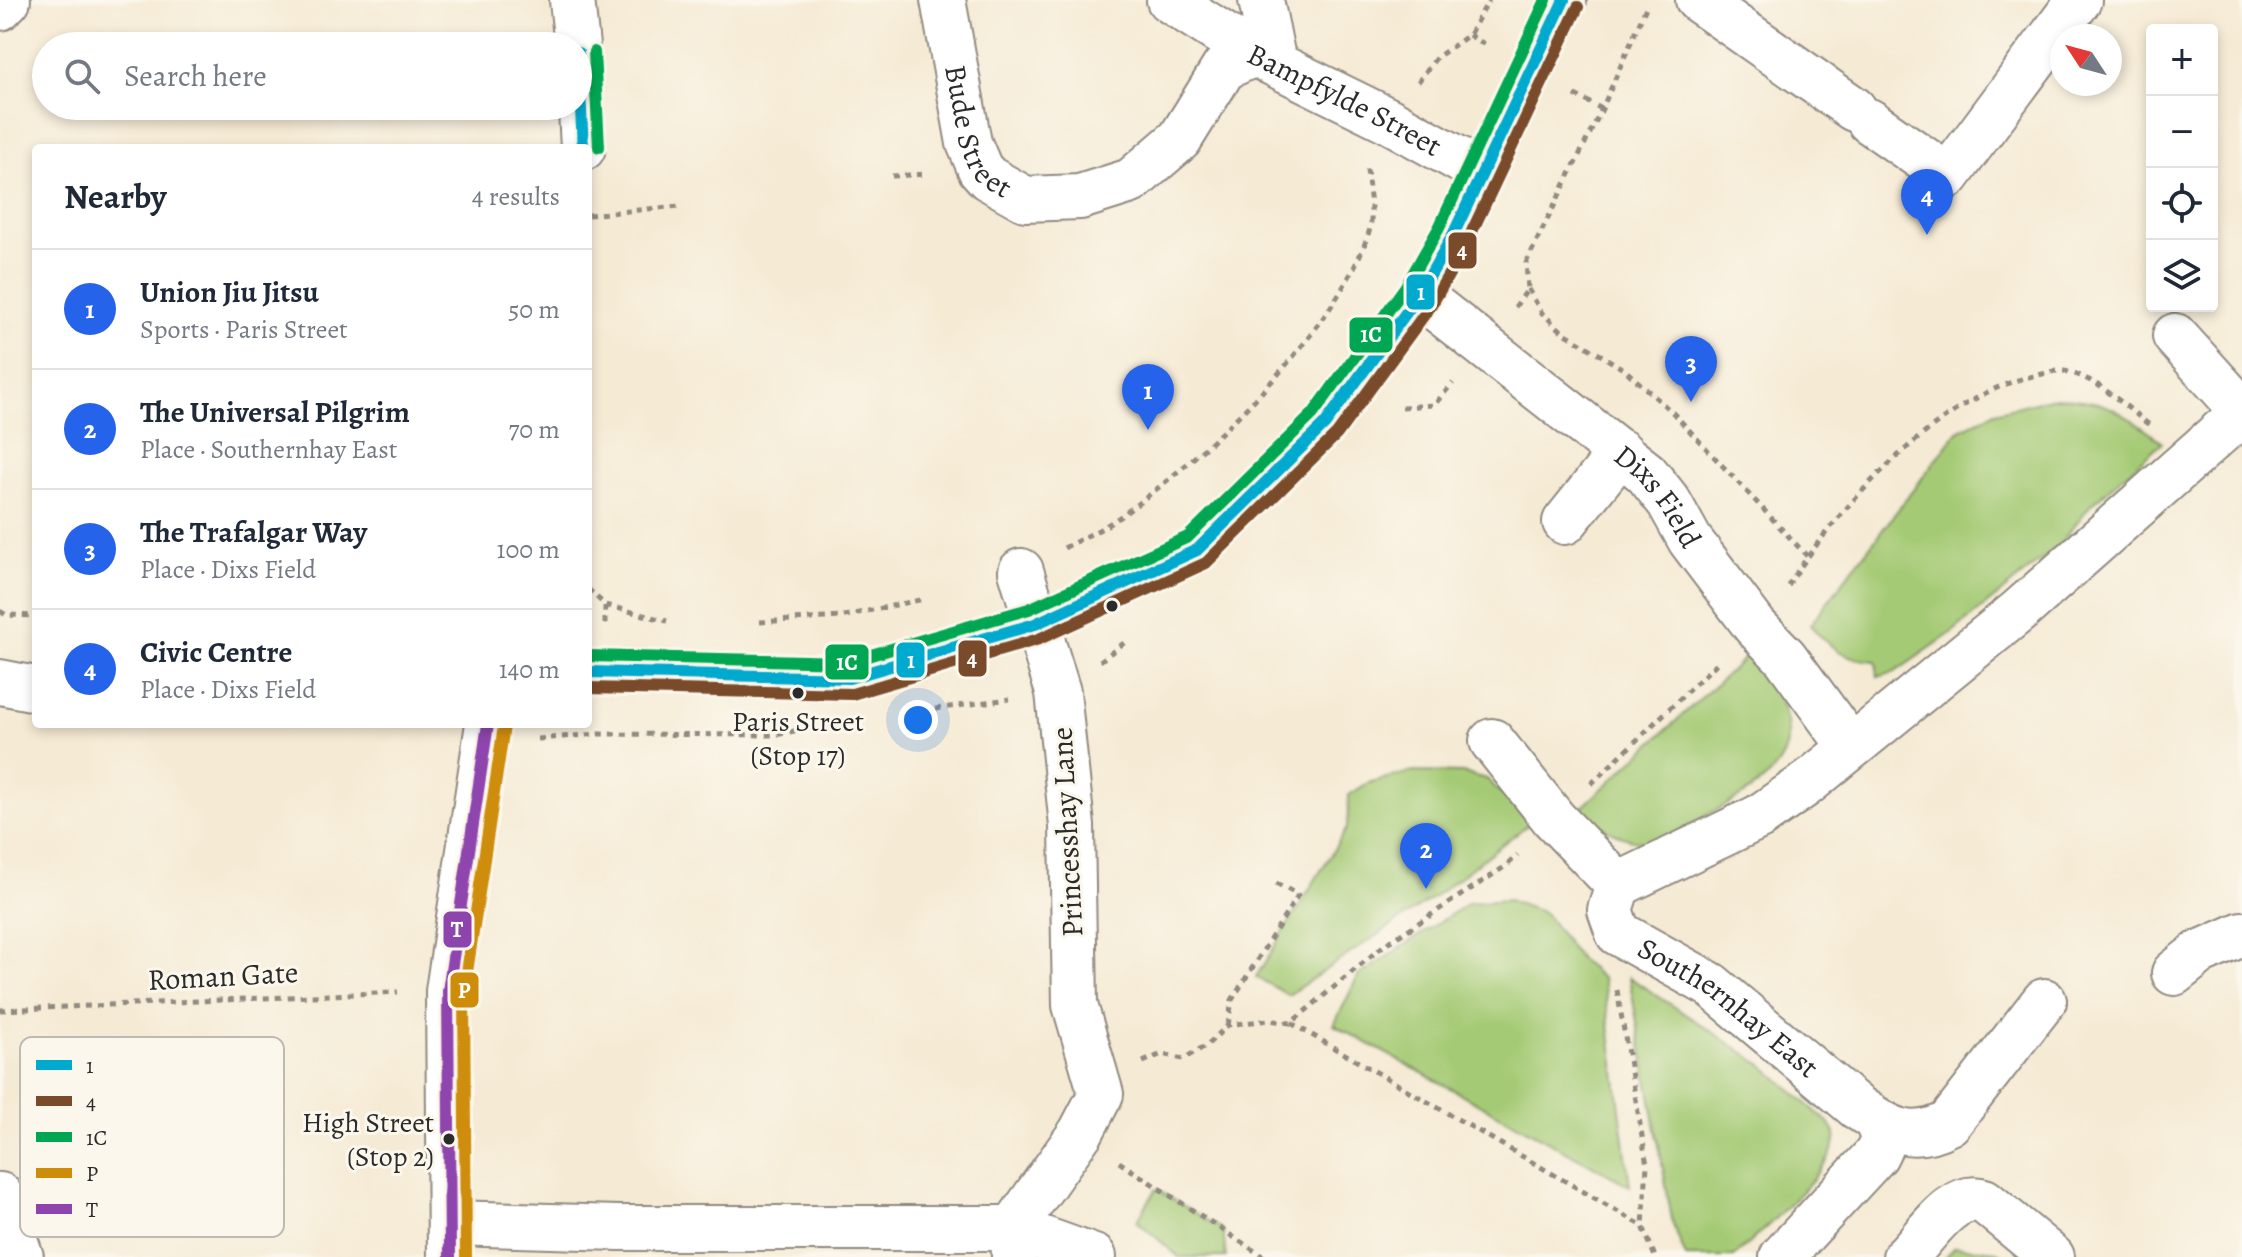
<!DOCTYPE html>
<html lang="en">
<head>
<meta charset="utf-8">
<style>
  :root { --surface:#fff; --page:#f2f2f3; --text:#1f2937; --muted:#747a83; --line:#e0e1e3; --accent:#2563eb }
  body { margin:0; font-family:Alegreya,serif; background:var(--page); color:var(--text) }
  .controls { position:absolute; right:24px; top:24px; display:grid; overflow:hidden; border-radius:8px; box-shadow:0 4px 12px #0003 }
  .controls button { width:72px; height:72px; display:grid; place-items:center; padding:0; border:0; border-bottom:2px solid var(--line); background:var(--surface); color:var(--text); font:40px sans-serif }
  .compass { position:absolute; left:2050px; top:24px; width:72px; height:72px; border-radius:50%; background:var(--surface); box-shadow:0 4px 12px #0003; rotate:306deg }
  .you { position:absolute; left:918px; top:720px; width:28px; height:28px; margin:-20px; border:6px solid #fff; border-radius:50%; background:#1a73e8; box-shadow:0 0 0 12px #1a73e833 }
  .badge { display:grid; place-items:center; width:52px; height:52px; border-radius:50%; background:var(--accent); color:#fff; font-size:26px; font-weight:700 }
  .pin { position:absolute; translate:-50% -66px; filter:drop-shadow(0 2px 4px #0008) }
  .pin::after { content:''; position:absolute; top:42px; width:28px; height:24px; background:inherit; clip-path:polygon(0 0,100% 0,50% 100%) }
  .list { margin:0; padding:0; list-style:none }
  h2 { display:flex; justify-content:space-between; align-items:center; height:104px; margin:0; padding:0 32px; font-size:34px }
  h2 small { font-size:26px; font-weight:400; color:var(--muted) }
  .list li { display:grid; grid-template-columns:52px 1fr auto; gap:24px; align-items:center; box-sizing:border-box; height:120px; padding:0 32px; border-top:2px solid var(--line) }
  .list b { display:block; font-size:30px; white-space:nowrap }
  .list p { margin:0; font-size:26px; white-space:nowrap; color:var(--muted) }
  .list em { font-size:26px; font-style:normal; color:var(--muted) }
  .icon { flex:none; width:44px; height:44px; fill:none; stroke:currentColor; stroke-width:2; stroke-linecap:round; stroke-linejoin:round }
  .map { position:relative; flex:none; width:2242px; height:1257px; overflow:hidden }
  .search { position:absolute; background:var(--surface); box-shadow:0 4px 12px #0003; left:32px; top:32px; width:560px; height:88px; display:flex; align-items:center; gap:20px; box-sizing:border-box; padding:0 28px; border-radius:44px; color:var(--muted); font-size:30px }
  .panel { position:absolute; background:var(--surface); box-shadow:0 4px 12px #0003; left:32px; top:144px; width:560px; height:584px; border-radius:8px }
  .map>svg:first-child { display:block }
  .green { fill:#a5ca74; stroke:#687a50; stroke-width:2 }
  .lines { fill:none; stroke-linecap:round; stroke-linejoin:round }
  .minor-casing { stroke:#908a80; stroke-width:48 }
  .major-casing { stroke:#908a80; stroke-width:48 }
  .path { stroke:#908a80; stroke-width:5; stroke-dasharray:6 6; stroke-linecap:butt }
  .minor { stroke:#fff; stroke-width:44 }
  .major { stroke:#fff; stroke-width:44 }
  .bus-1-casing { stroke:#fbf7ec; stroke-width:18 }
  .bus-2-casing { stroke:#fbf7ec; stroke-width:18 }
  .bus-3-casing { stroke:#fbf7ec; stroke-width:18 }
  .bus-4-casing { stroke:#fbf7ec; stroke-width:18 }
  .bus-5-casing { stroke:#fbf7ec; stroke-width:18 }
  .bus-1 { stroke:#00a9ce; stroke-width:12 }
  .bus-2 { stroke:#7a4b2a; stroke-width:12 }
  .bus-3 { stroke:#00a651; stroke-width:12 }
  .bus-4 { stroke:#ce8d09; stroke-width:12 }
  .bus-5 { stroke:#8e44ad; stroke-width:12 }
  .bus-dot { fill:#2b2b2b; stroke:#fbf7ec; stroke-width:3 }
  .labels { text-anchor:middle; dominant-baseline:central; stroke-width:6; stroke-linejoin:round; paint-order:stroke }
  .bus-label { font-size:28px; fill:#2b2b2b; stroke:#fbf7ec }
  .street-label { font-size:30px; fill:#2b2b2b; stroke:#fbf7ec }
  .key { fill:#fbf7ec; stroke:#bdbab2; stroke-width:2 }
  .key-label { font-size:22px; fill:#2b2b2b }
  .line-badge { stroke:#fbf7ec; stroke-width:3 }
  .badge-label { font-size:22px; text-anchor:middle; font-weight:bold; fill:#fff }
</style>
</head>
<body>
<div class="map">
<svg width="2242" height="1257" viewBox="0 0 2242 1257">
  <rect width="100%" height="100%" fill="#fbf7ec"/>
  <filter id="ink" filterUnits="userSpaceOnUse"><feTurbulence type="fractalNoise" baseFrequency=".0125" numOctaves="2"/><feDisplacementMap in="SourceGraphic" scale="16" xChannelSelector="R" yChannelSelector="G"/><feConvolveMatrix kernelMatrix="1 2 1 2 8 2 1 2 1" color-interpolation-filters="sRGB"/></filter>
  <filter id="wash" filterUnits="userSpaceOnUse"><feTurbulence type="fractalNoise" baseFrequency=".006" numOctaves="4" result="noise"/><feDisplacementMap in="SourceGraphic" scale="32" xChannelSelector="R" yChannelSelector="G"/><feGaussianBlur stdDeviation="1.8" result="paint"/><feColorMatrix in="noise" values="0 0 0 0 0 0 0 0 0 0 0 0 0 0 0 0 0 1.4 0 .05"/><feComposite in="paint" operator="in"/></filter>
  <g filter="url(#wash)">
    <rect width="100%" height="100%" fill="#f5ead4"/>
    <g class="green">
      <path d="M2051,398C2105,397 2120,411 2162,442L2090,506L2058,546L2012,584L1950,634L1895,672L1878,677L1876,661C1845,660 1831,648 1810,625L1958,431L1995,412Z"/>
      <path d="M1751,652C1810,733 1800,769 1711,813C1695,821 1674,838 1656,841C1628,846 1600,825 1577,812Z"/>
      <path d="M1411,772L1462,773L1487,779L1530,823L1431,899L1288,995L1256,977L1347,828L1349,795L1368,783Z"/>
      <path d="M1508,900L1545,913L1579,959L1603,979L1630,1186L1334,1025L1358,976L1468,903Z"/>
      <path d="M1629,977L1764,1066L1829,1123C1831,1127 1834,1130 1835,1134C1841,1165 1756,1235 1734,1257H1686L1673,1225Z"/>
      <path d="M1156,1189L1223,1230L1226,1257H1179L1137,1221Z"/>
      <path d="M1955,1247L1997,1251L2004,1257H1945Z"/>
    </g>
  </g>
  <g filter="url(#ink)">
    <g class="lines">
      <g class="minor-casing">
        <g id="minor">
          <path d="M572,0L577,46"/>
          <path id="s1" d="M943,0L969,143L980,169L988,178L1025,199L1080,197L1131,181L1180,139L1224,68L1254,54"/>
          <path id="s2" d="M1169,0L1254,54L1388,120L1482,172"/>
          <path d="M1261,0L1274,63"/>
          <path d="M1698,0L1854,109"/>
          <path d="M0,8L8,0"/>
          <path d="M578,53L583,148"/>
          <path d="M1869,121L1948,176L2079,0"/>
          <path id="s3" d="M1419,295L1646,473L1669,502L1690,540L1755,626L1785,657L1850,746"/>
          <path d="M2175,336L2242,410"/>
          <path d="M1565,522L1621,452"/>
          <path d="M1492,741L1554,819L1618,885"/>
          <path d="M1618,885L1759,817L1805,785L2020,610L2242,413"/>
          <path id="s4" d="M1618,885L1610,910L1618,933L1711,985L1857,1107C1891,1130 1911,1143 1949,1123L2044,1001"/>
          <path d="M2174,973L2199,953L2242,934"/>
          <path d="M0,1195L21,1257"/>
          <path d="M450,1223L619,1228H1013L1094,1257"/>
          <path d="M450,1257L448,991L488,724"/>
          <path d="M1014,1257L1013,1228L1081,1132L1101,1094L1075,1005L1072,826L1058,692L1021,571"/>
          <path d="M1782,1257L1876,1155L1884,1139L1876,1120"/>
          <path d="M1905,1257C1926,1237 1952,1190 1984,1201L2052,1257"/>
        </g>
      </g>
      <g class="major-casing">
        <g id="major">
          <path d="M588,672L849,678L1035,624L1197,550L1325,424L1419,295L1453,235L1564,0"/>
          <path d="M0,682L36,689"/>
        </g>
      </g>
      <g class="path">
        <path d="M1469,35L1486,45"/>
        <path d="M1418,82L1436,58L1469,35L1489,0"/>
        <path d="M1575,95L1602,109"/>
        <path d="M892,176L928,174"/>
        <path d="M588,215L679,206"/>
        <path d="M1528,289L1542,313L1563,332L1625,370L1674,414L1807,556"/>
        <path d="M1515,307L1528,289L1526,263L1602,109L1647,5"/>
        <path d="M1402,407L1434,405L1453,383"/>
        <path d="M1064,548C1082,538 1101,530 1118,518C1204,458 1336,333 1369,232C1375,213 1367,185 1367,165"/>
        <path d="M1788,586C1836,509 1942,394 2034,376C2044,374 2055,370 2064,371C2097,377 2125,407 2151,426"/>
        <path d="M588,589L605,605L667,621"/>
        <path d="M0,611L6,615L36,616"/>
        <path d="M760,622L840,617L924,599"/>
        <path d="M605,624V605"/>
        <path d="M1100,661L1124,643"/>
        <path d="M935,709L1009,699"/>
        <path d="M538,739L599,734L776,735L799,730"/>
        <path d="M1591,784L1719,661"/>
        <path d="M1617,990L1647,1165L1643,1226"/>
        <path d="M0,1010L398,992"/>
        <path d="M1291,1023L1643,1226L1655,1257"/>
        <path d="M1228,1025L1232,1000L1298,895L1276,883"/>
        <path d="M1143,1062L1162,1054L1183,1059L1207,1045L1228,1025L1268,1020L1291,1023L1383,946L1506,866L1518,855"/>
        <path d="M1119,1162L1264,1257"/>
      </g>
      <use href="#minor" class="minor"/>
      <use href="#major" class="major"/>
      <g class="bus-1-casing">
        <g id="bus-1">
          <path d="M578,53L583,148"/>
          <path d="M588,672L849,678L1035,624L1197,550L1325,424L1419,295L1453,235L1564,0"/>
        </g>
      </g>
      <g class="bus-2-casing">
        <path id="bus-2" d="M588,688L852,694L1039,639L1206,563L1337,434L1432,304L1467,242L1578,7"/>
      </g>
      <g class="bus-3-casing">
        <g id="bus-3">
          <path d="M594,52L599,147"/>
          <path d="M588,656L847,662L1029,609L1188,537L1313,414L1406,286L1439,228L1546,0"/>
        </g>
      </g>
      <g class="bus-4-casing">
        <path id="bus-4" d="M466,1257L464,992L504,726"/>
      </g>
      <g class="bus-5-casing">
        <path id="bus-5" d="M450,1257L448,991L488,724"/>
      </g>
      <use href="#bus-1" class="bus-1"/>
      <use href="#bus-2" class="bus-2"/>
      <use href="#bus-3" class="bus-3"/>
      <use href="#bus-4" class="bus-4"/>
      <use href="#bus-5" class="bus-5"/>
    </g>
  </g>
  <g class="bus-dot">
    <circle cx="1112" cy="606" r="7"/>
    <circle cx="798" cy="693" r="7"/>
    <circle cx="449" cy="1139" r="7"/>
  </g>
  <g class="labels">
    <g class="bus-label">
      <text x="798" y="722">Paris Street<tspan x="798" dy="34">(Stop 17)</tspan></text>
      <text x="434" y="1123" text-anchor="end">High Street<tspan x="434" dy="34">(Stop 2)</tspan></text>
    </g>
    <g class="street-label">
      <text stroke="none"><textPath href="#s2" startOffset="202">Bampfylde Street</textPath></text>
      <text stroke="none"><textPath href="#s1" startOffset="138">Bude Street</textPath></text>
      <text stroke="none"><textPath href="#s3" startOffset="314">Dixs Field</textPath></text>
      <text transform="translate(1067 832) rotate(-93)">Princesshay Lane</text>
      <text transform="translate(223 976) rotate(-3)">Roman Gate</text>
      <text stroke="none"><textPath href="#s4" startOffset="184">Southernhay East</textPath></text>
    </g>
  </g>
  <rect x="20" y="1037" width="264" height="200" rx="12" class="key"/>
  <rect x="36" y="1060" width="36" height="10" fill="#00a9ce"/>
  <rect x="36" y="1096" width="36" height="10" fill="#7a4b2a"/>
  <rect x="36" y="1132" width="36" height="10" fill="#00a651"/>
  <rect x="36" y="1168" width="36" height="10" fill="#ce8d09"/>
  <rect x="36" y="1204" width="36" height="10" fill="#8e44ad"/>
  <g class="key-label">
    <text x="86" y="1073">1</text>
    <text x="86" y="1109">4</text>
    <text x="86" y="1145">1C</text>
    <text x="86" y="1181">P</text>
    <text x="86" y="1217">T</text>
  </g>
  <g class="line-badge">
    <rect x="1447" y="231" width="31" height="39" rx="8" fill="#7a4b2a"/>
    <rect x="1405" y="273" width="31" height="38" rx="8" fill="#00a9ce"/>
    <rect x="1348" y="316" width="46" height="38" rx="8" fill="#00a651"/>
    <rect x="957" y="639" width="31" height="39" rx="8" fill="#7a4b2a"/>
    <rect x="895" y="641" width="31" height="38" rx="8" fill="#00a9ce"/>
    <rect x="824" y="643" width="46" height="38" rx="8" fill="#00a651"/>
    <rect x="442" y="910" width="31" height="39" rx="8" fill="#8e44ad"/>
    <rect x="449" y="971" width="31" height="38" rx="8" fill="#ce8d09"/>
  </g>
  <g class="badge-label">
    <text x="1462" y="258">4</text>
    <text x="1421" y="300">1</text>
    <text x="1371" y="342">1C</text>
    <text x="972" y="666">4</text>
    <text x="911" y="668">1</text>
    <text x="847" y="670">1C</text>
    <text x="457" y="937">T</text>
    <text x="464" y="998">P</text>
  </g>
</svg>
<div class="controls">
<button>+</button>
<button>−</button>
<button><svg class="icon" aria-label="locate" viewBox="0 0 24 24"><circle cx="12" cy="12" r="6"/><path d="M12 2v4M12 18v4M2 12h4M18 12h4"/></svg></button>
<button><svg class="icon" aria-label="layers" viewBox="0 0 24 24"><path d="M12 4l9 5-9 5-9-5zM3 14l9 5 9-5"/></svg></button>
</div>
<svg class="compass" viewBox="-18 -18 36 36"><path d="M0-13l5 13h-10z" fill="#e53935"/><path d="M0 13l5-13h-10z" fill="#747a83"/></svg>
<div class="you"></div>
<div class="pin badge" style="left:1148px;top:430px">1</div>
<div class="pin badge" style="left:1426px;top:889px">2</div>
<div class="pin badge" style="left:1691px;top:402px">3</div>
<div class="pin badge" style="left:1927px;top:235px">4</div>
<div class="search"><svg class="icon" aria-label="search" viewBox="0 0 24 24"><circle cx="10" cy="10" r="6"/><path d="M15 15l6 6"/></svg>Search here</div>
<section class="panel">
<h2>Nearby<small>4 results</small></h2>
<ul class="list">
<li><span class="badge">1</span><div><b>Union Jiu Jitsu</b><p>Sports · Paris Street</p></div><em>50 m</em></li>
<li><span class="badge">2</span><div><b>The Universal Pilgrim</b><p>Place · Southernhay East</p></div><em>70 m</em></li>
<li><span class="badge">3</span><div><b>The Trafalgar Way</b><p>Place · Dixs Field</p></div><em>100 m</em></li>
<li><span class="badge">4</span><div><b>Civic Centre</b><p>Place · Dixs Field</p></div><em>140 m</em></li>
</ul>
</section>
</div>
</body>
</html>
